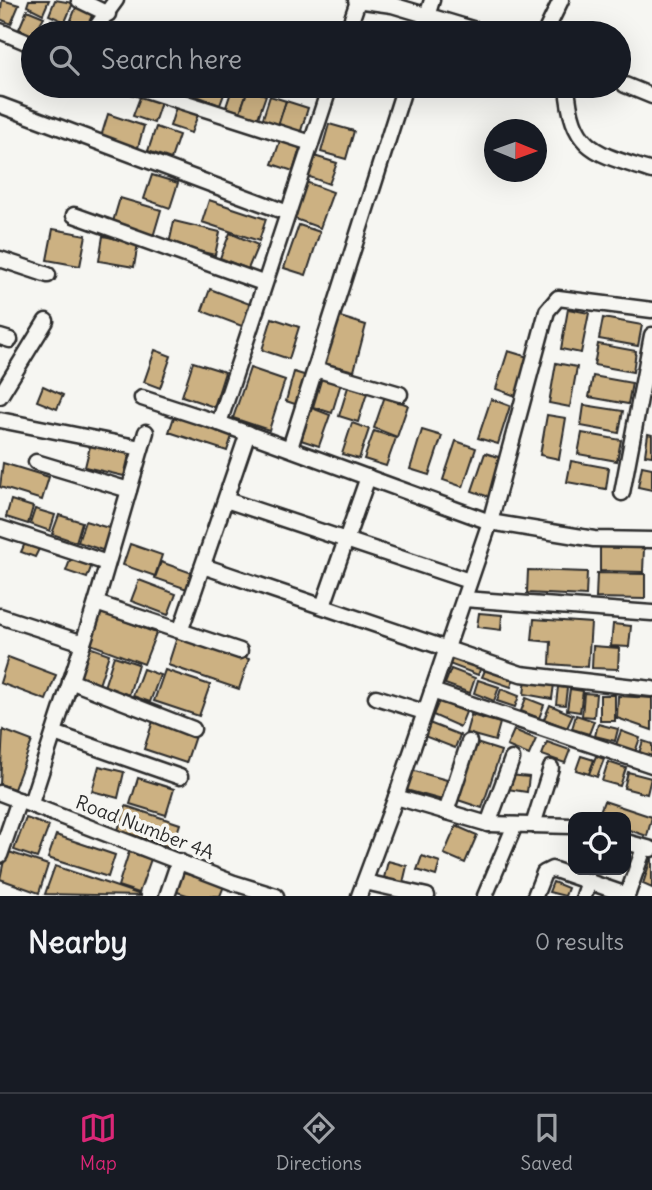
<!DOCTYPE html>
<html lang="en">
<head>
<meta charset="utf-8">
<style>
  :root { --surface:#171b24; --page:#20242c; --text:#f1f3f6; --muted:#9ea1a6; --line:#363941; --accent:#db2777 }
  body { margin:0; font-family:Delius,sans-serif; background:var(--page); color:var(--text) }
  .controls { position:absolute; right:21px; bottom:21px; display:grid; overflow:hidden; border-radius:14px; box-shadow:0 7px 28px #0002 }
  .controls button { width:63px; height:63px; display:grid; place-items:center; padding:0; border:0; border-bottom:2px solid var(--line); background:var(--surface); color:var(--text); font:35px sans-serif }
  .compass { position:absolute; left:484px; top:119px; width:63px; height:63px; border-radius:50%; background:var(--surface); box-shadow:0 7px 28px #0002; rotate:91deg }
  .list { margin:0; padding:0; list-style:none }
  h2 { display:flex; justify-content:space-between; align-items:center; height:91px; margin:0; padding:0 28px; font-size:30px }
  h2 small { font-size:23px; font-weight:400; color:var(--muted) }
  .icon { flex:none; width:38px; height:38px; fill:none; stroke:currentColor; stroke-width:2; stroke-linecap:round; stroke-linejoin:round }
  .map { position:relative; flex:none; width:652px; height:896px; overflow:hidden }
  .search { position:absolute; background:var(--surface); box-shadow:0 7px 28px #0002; left:21px; right:21px; top:21px; height:77px; display:flex; align-items:center; gap:18px; box-sizing:border-box; padding:0 24px; border-radius:38px; color:var(--muted); font-size:26px }
  .sheet { height:196px; background:var(--surface) }
  nav { display:flex; justify-content:space-around; align-items:center; box-sizing:border-box; height:98px; border-top:2px solid var(--line); background:var(--surface); font-size:19px; color:var(--muted) }
  nav a { display:grid; justify-items:center; gap:4px }
  nav .on { color:var(--accent) }
  .map>svg:first-child { display:block }
  .building { fill:#ccb182; stroke:#2b2b2b; stroke-width:2 }
  .lines { fill:none; stroke-linecap:round; stroke-linejoin:round }
  .minor-casing { stroke:#2b2b2b; stroke-width:19 }
  .minor { stroke:#f6f6f2; stroke-width:14 }
  .labels { text-anchor:middle; dominant-baseline:central; stroke-width:7; stroke-linejoin:round; paint-order:stroke }
  .street-label { font-size:19px; fill:#2b2b2b; stroke:#f6f6f2 }
</style>
</head>
<body>
<div class="map">
<svg width="652" height="896" viewBox="0 0 652 896">
  <rect width="100%" height="100%" fill="#f6f6f2"/>
  <filter id="ink" filterUnits="userSpaceOnUse"><feTurbulence type="fractalNoise" baseFrequency=".0143" numOctaves="2"/><feDisplacementMap in="SourceGraphic" scale="14" xChannelSelector="R" yChannelSelector="G"/><feConvolveMatrix kernelMatrix="1 2 1 2 8 2 1 2 1" color-interpolation-filters="sRGB"/></filter>
  <g filter="url(#ink)">
    <g class="building">
      <path d="M2,0L19,5L11,24L0,19Z"/>
      <path d="M29,0H49L43,14L27,6Z"/>
      <path d="M55,0L73,3L65,22L49,15Z"/>
      <path d="M77,5L93,13L85,32L69,25Z"/>
      <path d="M27,10L44,17L33,35L19,29Z"/>
      <path d="M51,20L67,27L65,33H45Z"/>
      <path d="M171,86H227L220,105Z"/>
      <path d="M233,86L248,89L240,112L226,107Z"/>
      <path d="M248,89L266,95L258,118L240,112Z"/>
      <path d="M142,92L162,99L154,123L133,116Z"/>
      <path d="M270,96L286,101L278,126L262,121Z"/>
      <path d="M286,101L308,108L300,134L278,126Z"/>
      <path d="M177,104L199,112L191,133L170,126Z"/>
      <path d="M108,114L144,126L137,151L100,140Z"/>
      <path d="M329,124L354,131L346,159L321,152Z"/>
      <path d="M156,127L179,135L171,159L148,151Z"/>
      <path d="M280,141L300,148L293,171L272,164Z"/>
      <path d="M314,156L337,163L329,184L307,176Z"/>
      <path d="M152,175L178,183L170,208L144,199Z"/>
      <path d="M303,181L333,192L320,228L290,217Z"/>
      <path d="M120,198L161,210L153,237L112,225Z"/>
      <path d="M209,200L266,219L259,241L202,222Z"/>
      <path d="M174,221L220,232L215,255L169,244Z"/>
      <path d="M299,225L320,232L306,275L284,268Z"/>
      <path d="M53,229L86,235L80,266L47,260Z"/>
      <path d="M230,233L258,245L248,269L220,258Z"/>
      <path d="M103,236L138,243L134,267L99,261Z"/>
      <path d="M210,289L255,306L247,328L202,311Z"/>
      <path d="M568,309L589,313L581,353L561,349Z"/>
      <path d="M337,316L366,325L354,371L324,363Z"/>
      <path d="M272,318L299,327L289,359L262,350Z"/>
      <path d="M603,318L642,325L638,346L599,339Z"/>
      <path d="M598,344L636,351L633,372L594,365Z"/>
      <path d="M155,350L171,356L160,388L144,382Z"/>
      <path d="M508,351L528,357L516,396L496,389Z"/>
      <path d="M193,362L225,372L214,407L182,396Z"/>
      <path d="M556,363L577,367L570,407L549,403Z"/>
      <path d="M250,368L285,380L269,430L233,418Z"/>
      <path d="M294,372L307,376L298,405L286,401Z"/>
      <path d="M593,376L632,383L628,404L589,397Z"/>
      <path d="M322,377L341,383L332,413L313,407Z"/>
      <path d="M43,386L63,395L57,409L37,401Z"/>
      <path d="M348,387L367,393L358,422L339,416Z"/>
      <path d="M385,396L408,405L397,437L374,428Z"/>
      <path d="M491,399L510,406L498,444L478,438Z"/>
      <path d="M584,405L623,411L619,433L581,426Z"/>
      <path d="M312,408L330,415L319,446L301,440Z"/>
      <path d="M175,414L233,433L227,451L169,432Z"/>
      <path d="M547,415L566,418L559,459L540,455Z"/>
      <path d="M352,423L369,429L359,459L342,454Z"/>
      <path d="M422,430L442,436L429,475L410,469Z"/>
      <path d="M374,431L396,438L386,466L364,459Z"/>
      <path d="M582,433L621,440L617,461L578,454Z"/>
      <path d="M648,434L652,435V456L645,455Z"/>
      <path d="M456,441L476,448L463,487L443,480Z"/>
      <path d="M91,442L130,451L124,476L85,467Z"/>
      <path d="M485,453L505,459L492,498L472,491Z"/>
      <path d="M571,461L609,468L606,489L567,482Z"/>
      <path d="M3,463L49,477L42,500L0,487Z"/>
      <path d="M642,466L652,468V490L638,487Z"/>
      <path d="M11,500L33,507L28,524L6,517Z"/>
      <path d="M35,509L55,515L50,531L30,524Z"/>
      <path d="M59,515L82,522L76,542L52,534Z"/>
      <path d="M85,521L112,529L105,551L78,542Z"/>
      <path d="M26,541L40,547L35,557L21,552Z"/>
      <path d="M130,544L162,555L155,576L123,565Z"/>
      <path d="M600,547L644,548L643,572L600,571Z"/>
      <path d="M72,555L93,562L87,578L66,571Z"/>
      <path d="M161,562L192,573L187,589L155,578Z"/>
      <path d="M528,570L587,572L586,596L527,593Z"/>
      <path d="M597,573L645,574V599L596,598Z"/>
      <path d="M139,580L176,594L168,615L131,601Z"/>
      <path d="M97,610L156,633L144,664L85,642Z"/>
      <path d="M479,613L502,615L501,630L477,627Z"/>
      <path d="M534,619L591,623L588,667L550,664L551,642L532,640Z"/>
      <path d="M613,624L631,626L629,647L611,646Z"/>
      <path d="M178,634L249,659L239,689L168,665Z"/>
      <path d="M86,646L109,654L98,688L74,680Z"/>
      <path d="M593,646L619,648L618,669L592,668Z"/>
      <path d="M452,655L481,667L478,675L449,664Z"/>
      <path d="M114,656L138,664L129,695L104,687Z"/>
      <path d="M8,657L56,675L46,700L0,683Z"/>
      <path d="M486,668L514,678L511,687L482,677Z"/>
      <path d="M143,669L160,675L150,702L133,696Z"/>
      <path d="M451,669L475,678L470,693L445,684Z"/>
      <path d="M165,670L210,685L199,716L154,701Z"/>
      <path d="M526,679L554,684L552,699L524,694Z"/>
      <path d="M478,680L499,687L494,701L474,693Z"/>
      <path d="M558,687L567,688L565,705L556,704Z"/>
      <path d="M501,689L519,696L515,707L497,701Z"/>
      <path d="M570,689L583,691L580,712L567,710Z"/>
      <path d="M584,693L596,694L594,717L582,716Z"/>
      <rect x="600" y="695" width="15" height="26"/>
      <path d="M618,696L652,698V730L617,718Z"/>
      <path d="M526,698L544,705L539,718L521,711Z"/>
      <path d="M439,701L466,712L460,727L433,715Z"/>
      <path d="M550,705L573,715L567,728L544,719Z"/>
      <path d="M471,715L500,723L495,741L466,733Z"/>
      <path d="M576,715L594,721L589,734L572,729Z"/>
      <path d="M153,721L195,736L186,763L144,749Z"/>
      <path d="M429,723L460,735L455,748L424,736Z"/>
      <path d="M598,724L618,729L615,741L595,736Z"/>
      <path d="M3,730L32,741L14,789L0,784Z"/>
      <path d="M514,730L536,739L529,755L507,746Z"/>
      <path d="M621,731L640,738L635,752L616,745Z"/>
      <path d="M643,741L652,744V758L639,753Z"/>
      <path d="M473,742L501,751L482,808L455,799Z"/>
      <path d="M547,742L570,750L565,763L542,755Z"/>
      <path d="M581,756L594,760L589,774L576,770Z"/>
      <path d="M596,756L604,759L597,777L589,774Z"/>
      <path d="M608,762L626,768L620,786L602,781Z"/>
      <path d="M99,766L124,772L118,798L92,791Z"/>
      <path d="M411,770L447,780L442,800L406,790Z"/>
      <path d="M628,772L651,778L647,794L624,788Z"/>
      <path d="M509,775L529,777L527,792L507,789Z"/>
      <path d="M138,778L174,789L166,815L130,804Z"/>
      <path d="M604,801L652,817L647,836L626,829V817H598Z"/>
      <path d="M126,806L180,824L172,848L118,830Z"/>
      <path d="M26,818L49,826L37,858L14,850Z"/>
      <path d="M456,826L477,835L465,863L444,854Z"/>
      <path d="M56,835L115,855L108,877L48,858Z"/>
      <path d="M6,851L48,865L39,893L0,879Z"/>
      <path d="M129,852L151,859L139,893L118,886Z"/>
      <path d="M652,855V888L643,884Z"/>
      <path d="M422,856L440,862L436,876L417,870Z"/>
      <path d="M388,861L407,866L403,883L384,878Z"/>
      <path d="M55,866L141,895V896L45,894Z"/>
      <path d="M180,872L224,886L220,896H190L174,891Z"/>
      <path d="M553,882L568,888L565,896L549,892Z"/>
    </g>
    <g class="lines">
      <g class="minor-casing">
        <g id="minor">
          <path d="M79,0L108,14"/>
          <path d="M356,0L392,5L486,33"/>
          <path d="M0,31L33,45"/>
          <path d="M92,33L116,0"/>
          <path d="M347,33L358,1"/>
          <path d="M422,33L432,0"/>
          <path d="M545,33L561,0"/>
          <path d="M625,85L652,96"/>
          <path d="M133,86L311,143"/>
          <path d="M567,86C572,152 596,153 652,171"/>
          <path d="M0,105L288,213"/>
          <path d="M74,215L263,283"/>
          <path d="M0,259L48,275"/>
          <path d="M0,337L10,340"/>
          <path d="M315,369L400,394"/>
          <path d="M0,396L46,321"/>
          <path d="M142,398L219,423L490,522L594,539L652,540"/>
          <path d="M0,420L141,448"/>
          <path d="M219,423L330,86"/>
          <path d="M290,448L405,86"/>
          <path d="M36,462L129,490"/>
          <path d="M622,493L652,335"/>
          <path d="M226,500L469,581"/>
          <path d="M0,528L107,563"/>
          <path d="M203,566L521,674L652,689"/>
          <path d="M464,599L652,613"/>
          <path d="M96,603L240,651"/>
          <path d="M323,606L368,477"/>
          <path d="M0,616L83,643"/>
          <path d="M181,629L248,433"/>
          <path d="M70,681L193,729"/>
          <path d="M432,691L652,765"/>
          <path d="M376,697L424,712"/>
          <path d="M54,733L180,777"/>
          <path d="M0,793L234,883L276,896"/>
          <path d="M396,797L488,824L573,826"/>
          <path d="M31,803L96,603L146,432"/>
          <path d="M446,812L469,742"/>
          <path d="M488,824L512,759"/>
          <path d="M533,825L551,768"/>
          <path d="M626,842L651,849"/>
          <path d="M0,855L19,800"/>
          <path d="M365,882L427,896"/>
          <path d="M167,896L179,861"/>
          <path d="M359,896L396,797L490,522L547,311L558,298L652,310"/>
          <path d="M485,896L515,825"/>
          <path d="M535,896L544,873L552,869L627,895"/>
          <path d="M584,896L589,881"/>
          <path d="M627,896L644,848"/>
        </g>
      </g>
      <use href="#minor" class="minor"/>
    </g>
  </g>
  <g class="labels">
    <g class="street-label">
      <text transform="translate(145 827) rotate(21)">Road Number 4A</text>
    </g>
  </g>
</svg>
<div class="controls">
<button><svg class="icon" aria-label="locate" viewBox="0 0 24 24"><circle cx="12" cy="12" r="6"/><path d="M12 2v4M12 18v4M2 12h4M18 12h4"/></svg></button>
</div>
<svg class="compass" viewBox="-18 -18 36 36"><path d="M0-13l5 13h-10z" fill="#e53935"/><path d="M0 13l5-13h-10z" fill="#9ea1a6"/></svg>
<div class="search"><svg class="icon" aria-label="search" viewBox="0 0 24 24"><circle cx="10" cy="10" r="6"/><path d="M15 15l6 6"/></svg>Search here</div>
</div>
<section class="sheet">
<h2>Nearby<small>0 results</small></h2>
<ul class="list">
</ul>
</section>
<nav>
<a class="on"><svg class="icon" aria-label="map" viewBox="0 0 24 24"><path d="M3 6l6-2 6 2 6-2v14l-6 2-6-2-6 2zM9 4v14M15 6v14"/></svg>Map</a>
<a><svg class="icon" aria-label="directions" viewBox="0 0 24 24"><path d="M12 3l9 9-9 9-9-9zM9 14v-3h6M13 9l2 2-2 2"/></svg>Directions</a>
<a><svg class="icon" aria-label="saved" viewBox="0 0 24 24"><path d="M7 4h10v16l-5-4-5 4z"/></svg>Saved</a>
</nav>
</body>
</html>
